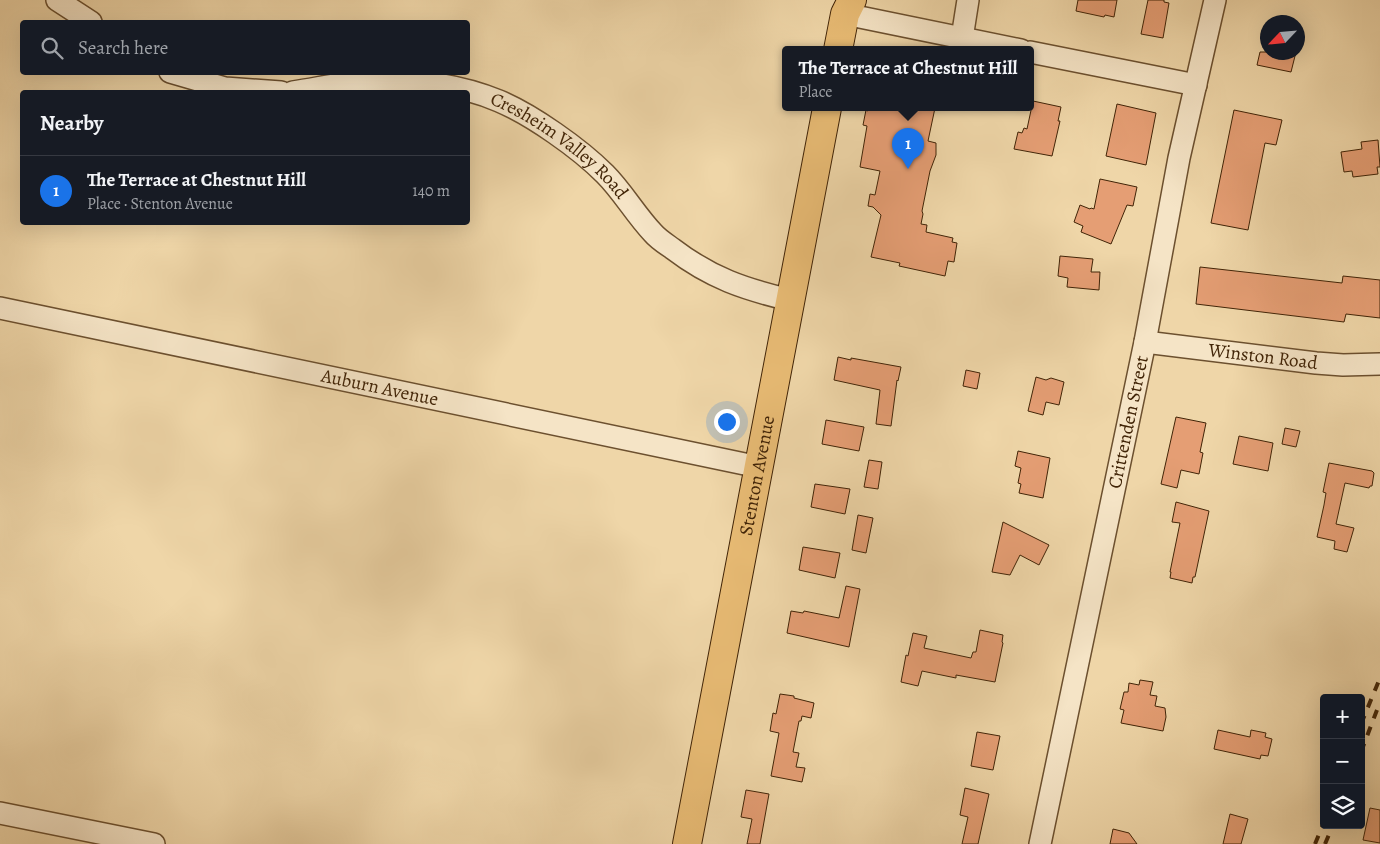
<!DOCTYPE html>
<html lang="en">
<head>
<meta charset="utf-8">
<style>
  :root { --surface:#171b24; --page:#242831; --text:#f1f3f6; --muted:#9ea1a6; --line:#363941; --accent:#1a73e8 }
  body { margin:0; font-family:Alegreya,serif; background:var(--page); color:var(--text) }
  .controls { position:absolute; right:15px; bottom:15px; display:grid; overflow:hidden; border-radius:5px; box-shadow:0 5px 20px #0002 }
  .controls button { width:45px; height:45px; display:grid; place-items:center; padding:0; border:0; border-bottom:1px solid var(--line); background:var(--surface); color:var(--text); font:25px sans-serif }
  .compass { position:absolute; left:1260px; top:15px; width:45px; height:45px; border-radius:50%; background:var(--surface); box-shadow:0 5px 20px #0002; rotate:244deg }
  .you { position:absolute; left:726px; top:421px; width:18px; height:18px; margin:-12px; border:4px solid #fff; border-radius:50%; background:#1a73e8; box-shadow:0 0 0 8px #1a73e833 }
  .badge { display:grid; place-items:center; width:32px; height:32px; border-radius:50%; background:var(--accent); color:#fff; font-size:16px; font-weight:700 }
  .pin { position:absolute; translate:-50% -41px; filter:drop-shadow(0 1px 2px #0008) }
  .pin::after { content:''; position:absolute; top:26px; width:18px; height:15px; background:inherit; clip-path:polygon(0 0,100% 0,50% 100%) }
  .popup { position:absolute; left:782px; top:46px; width:252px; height:65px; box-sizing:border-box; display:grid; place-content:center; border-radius:5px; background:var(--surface); filter:drop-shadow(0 1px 4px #0005); font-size:16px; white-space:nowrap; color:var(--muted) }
  .popup b { font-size:19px; color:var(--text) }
  .popup::after { content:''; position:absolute; left:50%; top:100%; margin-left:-10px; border:10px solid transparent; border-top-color:var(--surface) }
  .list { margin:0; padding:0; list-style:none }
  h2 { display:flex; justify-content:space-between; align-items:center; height:65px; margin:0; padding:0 20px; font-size:21px }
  h2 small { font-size:16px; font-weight:400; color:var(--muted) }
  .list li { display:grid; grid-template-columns:32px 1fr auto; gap:15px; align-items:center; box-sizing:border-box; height:70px; padding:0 20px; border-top:1px solid var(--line) }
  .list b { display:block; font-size:19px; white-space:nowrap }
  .list p { margin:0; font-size:16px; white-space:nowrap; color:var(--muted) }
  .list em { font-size:16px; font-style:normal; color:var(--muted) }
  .icon { flex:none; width:28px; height:28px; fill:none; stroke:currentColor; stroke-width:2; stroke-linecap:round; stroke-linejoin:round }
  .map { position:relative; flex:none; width:1380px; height:844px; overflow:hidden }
  .search { position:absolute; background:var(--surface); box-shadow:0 5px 20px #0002; left:20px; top:20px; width:450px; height:55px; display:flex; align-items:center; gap:12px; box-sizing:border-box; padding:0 18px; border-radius:5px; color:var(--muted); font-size:19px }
  .panel { position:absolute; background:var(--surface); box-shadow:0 5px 20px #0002; left:20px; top:90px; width:450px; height:135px; border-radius:5px }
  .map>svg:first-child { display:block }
  .building { fill:#e59e74; stroke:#412407 }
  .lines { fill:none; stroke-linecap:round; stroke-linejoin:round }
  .minor-casing { stroke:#6c502f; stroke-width:24 }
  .major-casing { stroke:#412407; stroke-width:30 }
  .minor { stroke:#f5e4c6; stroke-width:21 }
  .major { stroke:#e8bb74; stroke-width:28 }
  .rail { stroke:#412407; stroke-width:4; stroke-dasharray:9 9; stroke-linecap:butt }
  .labels { text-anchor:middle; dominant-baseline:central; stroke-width:4.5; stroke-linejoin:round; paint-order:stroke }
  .street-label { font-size:19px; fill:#412407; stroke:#f5e4c6 }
</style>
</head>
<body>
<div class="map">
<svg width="1380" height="844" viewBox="0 0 1380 844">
  <rect width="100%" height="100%" fill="#efd6a8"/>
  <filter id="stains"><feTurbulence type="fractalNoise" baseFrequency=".004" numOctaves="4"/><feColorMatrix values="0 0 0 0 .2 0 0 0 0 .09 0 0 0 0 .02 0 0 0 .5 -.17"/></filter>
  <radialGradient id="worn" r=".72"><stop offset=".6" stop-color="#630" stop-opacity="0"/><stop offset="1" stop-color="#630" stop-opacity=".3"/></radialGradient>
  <g class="building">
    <path d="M1078,0H1117L1114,17L1105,15L1104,17L1076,11Z"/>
    <path d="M1148,0H1164V2L1169,3L1163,38L1141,34Z"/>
    <path d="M1260,52H1296L1291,72L1257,65Z"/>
    <path d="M1033,101L1061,107L1058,121H1060L1052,156L1014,149L1018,132L1022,133L1024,128L1027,129Z"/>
    <path d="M1117,104L1156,113L1146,165L1106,156Z"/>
    <path d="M868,108H935L928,141L936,143V155L930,171L922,211L923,214L921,224L927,225L926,232L953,238L952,242L957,243L954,262L948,261L945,276L899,266L900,263L871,257L881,215L873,207L868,206L870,194L875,195L880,171L860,167L867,126L863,125L866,110L868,111Z"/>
    <path d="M1234,110L1282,120L1276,145L1265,143L1248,230L1211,223Z"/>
    <path d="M1378,140L1380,167H1377L1378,174L1353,177L1352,171L1344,172L1341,152L1362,149L1361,142Z"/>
    <path d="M1100,179L1137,187L1133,206L1127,205L1111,244L1081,232L1083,226L1074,222L1080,205L1090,209L1091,208L1094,209Z"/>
    <path d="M1060,256L1093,259L1091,272H1100L1099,290L1067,287L1068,278L1058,276Z"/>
    <path d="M1200,267L1342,283L1343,276L1380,280V318L1346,314L1344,322L1196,304Z"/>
    <path d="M838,357L851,360V358L901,367L898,381L897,380L891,426L876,424L880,390L834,380Z"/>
    <path d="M966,370L980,373L977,389L963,386Z"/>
    <path d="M1036,377L1046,380L1051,378L1064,382L1059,405L1046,402L1043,415L1028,411Z"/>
    <path d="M1176,417L1206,423L1200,452L1203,453L1199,474L1181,470L1177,488L1161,484Z"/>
    <path d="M826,420L864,427L859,451L822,444Z"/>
    <path d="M1285,428L1300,431L1296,447L1282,444Z"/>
    <path d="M1239,436L1273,443L1268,471L1233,464Z"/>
    <path d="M1018,451L1050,458L1043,498L1019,493L1021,484L1018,483L1021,468L1015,466Z"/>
    <path d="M869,460L882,462L878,489L864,487Z"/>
    <path d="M1329,463L1372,471L1374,473L1372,486H1370L1369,488L1345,483L1336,524L1354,528L1347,552L1334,549L1335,541L1317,537L1324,505L1326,493L1323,492Z"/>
    <path d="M815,484L850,489L845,514L811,507Z"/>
    <path d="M1176,502L1209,511L1195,577H1193L1192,583L1170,578L1171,572H1170L1180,523L1172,522Z"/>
    <path d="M858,515L873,518L866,553L852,550Z"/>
    <path d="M1003,522L1049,545L1039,565L1020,555L1010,575L992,572Z"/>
    <path d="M803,547L840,553L835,578L799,570Z"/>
    <path d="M846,586L860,589L849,647L787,633L791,611L803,613L804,611L839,618Z"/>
    <path d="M980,630L1003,635L1002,642L1003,643L995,682L956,675V678L922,671L918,686L901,682L906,655L908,656L913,633L927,636L924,648L971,658L973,652H976Z"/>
    <path d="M1140,680L1153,682L1150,695L1157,696L1155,706L1165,708L1166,717L1163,731L1121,723L1124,710L1120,709L1124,692H1128L1129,683L1139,685Z"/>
    <path d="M780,694L794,696V698L814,703L811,718L802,716L801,721H799L793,752L799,753L796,767L805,768L802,782L771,776L779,733L770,731L773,713L776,714Z"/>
    <path d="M1218,730L1250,737L1251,730L1266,733L1265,737L1272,739L1268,756L1261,755L1260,759L1214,749Z"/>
    <path d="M977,732L1000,736L993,770L971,766Z"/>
    <path d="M965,788L989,794L978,844H962L968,817L960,815Z"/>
    <path d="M746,790L769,794L760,844H747L752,819L741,817Z"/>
    <path d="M1370,808L1380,810V843L1363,840Z"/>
    <path d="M1230,814L1248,819L1241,844H1223Z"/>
    <path d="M1113,829L1129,833L1137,844H1110Z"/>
  </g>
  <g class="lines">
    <g class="minor-casing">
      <g id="minor">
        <path d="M57,0L91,22"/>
        <path d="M845,14L1021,50"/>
        <path d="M962,38L968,0"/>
        <path d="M1030,52L1196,85"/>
        <path d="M170,72L225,88L281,92"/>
        <path id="s1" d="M293,92C319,88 346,82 372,80C410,77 464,86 499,101C532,115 579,148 605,174C623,192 635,214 653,233C658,239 666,244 673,249C711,278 744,289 790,300"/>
        <path id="s2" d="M0,308L759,467"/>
        <path id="s3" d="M1145,342L1316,363L1343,365L1380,364"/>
        <path d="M0,813L154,844"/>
        <path id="s4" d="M1040,844L1145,342L1179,158L1215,0"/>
      </g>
    </g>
    <g class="major-casing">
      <g id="major">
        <path d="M838,50L845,14L852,0"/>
        <path id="s5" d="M687,844L827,108"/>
      </g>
    </g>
    <use href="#minor" class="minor"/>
    <use href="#major" class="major"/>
    <g class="rail">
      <path d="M1361,724L1380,678"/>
      <path d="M1361,752L1380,702"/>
      <path d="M1315,844L1324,822"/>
      <path d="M1325,844L1333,825"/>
    </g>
  </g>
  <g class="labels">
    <g class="street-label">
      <text stroke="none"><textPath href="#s1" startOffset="285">Cresheim Valley Road</textPath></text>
      <text stroke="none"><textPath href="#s3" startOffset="119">Winston Road</textPath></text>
      <text stroke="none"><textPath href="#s2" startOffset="388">Auburn Avenue</textPath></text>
      <text stroke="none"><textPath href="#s4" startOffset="431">Crittenden Street</textPath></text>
      <text stroke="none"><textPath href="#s5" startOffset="375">Stenton Avenue</textPath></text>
    </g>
  </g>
  <rect width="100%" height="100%" filter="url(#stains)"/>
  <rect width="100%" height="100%" fill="url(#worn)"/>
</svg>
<div class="controls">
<button>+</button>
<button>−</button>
<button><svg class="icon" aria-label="layers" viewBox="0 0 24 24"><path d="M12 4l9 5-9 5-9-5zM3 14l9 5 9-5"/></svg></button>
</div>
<svg class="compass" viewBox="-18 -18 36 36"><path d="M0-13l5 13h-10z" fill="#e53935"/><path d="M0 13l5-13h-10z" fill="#9ea1a6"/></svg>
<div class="you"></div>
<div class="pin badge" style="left:908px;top:169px">1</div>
<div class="popup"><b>The Terrace at Chestnut Hill</b>Place</div>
<div class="search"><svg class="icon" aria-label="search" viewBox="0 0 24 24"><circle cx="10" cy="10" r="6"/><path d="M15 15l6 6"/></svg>Search here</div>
<section class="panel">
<h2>Nearby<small></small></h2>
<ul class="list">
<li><span class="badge">1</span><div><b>The Terrace at Chestnut Hill</b><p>Place · Stenton Avenue</p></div><em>140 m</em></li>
</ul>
</section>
</div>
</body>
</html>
